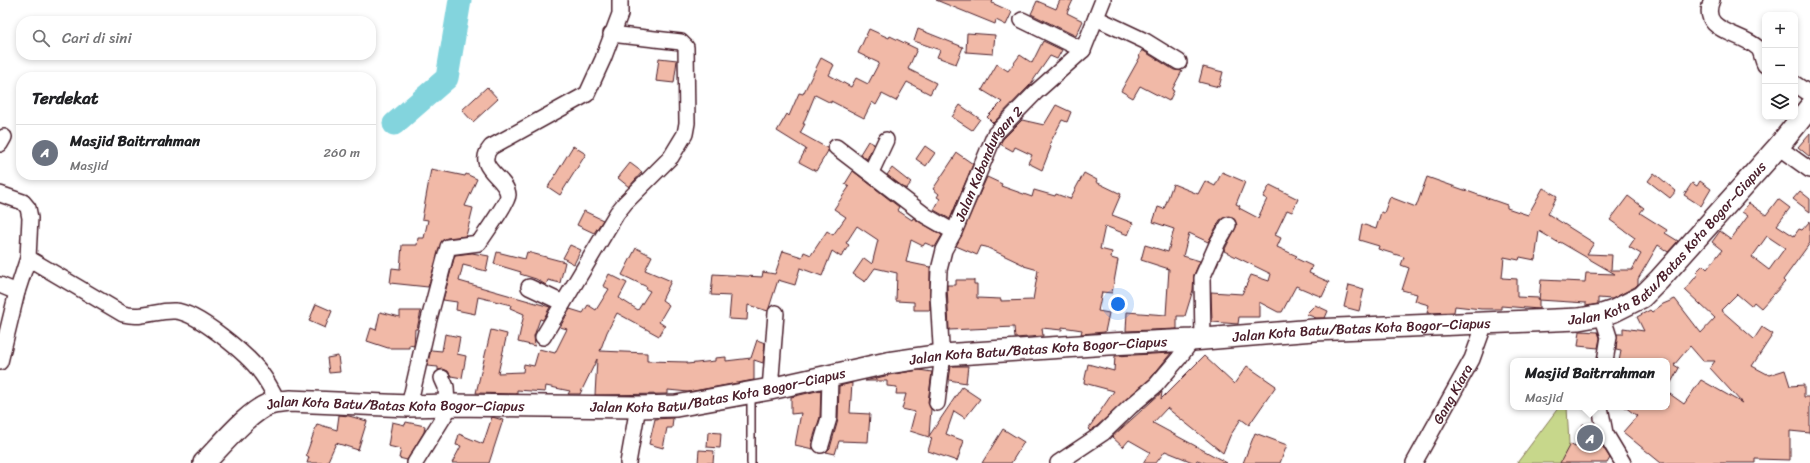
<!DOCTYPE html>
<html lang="id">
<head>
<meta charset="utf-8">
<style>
  :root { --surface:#fff; --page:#f2f2f2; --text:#202124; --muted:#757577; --line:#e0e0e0; --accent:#b45309 }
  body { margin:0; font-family:Sriracha,sans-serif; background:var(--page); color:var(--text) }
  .controls { position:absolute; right:12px; top:12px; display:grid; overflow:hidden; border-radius:8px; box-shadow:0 2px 6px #0003 }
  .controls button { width:36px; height:36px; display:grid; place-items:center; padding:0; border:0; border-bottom:1px solid var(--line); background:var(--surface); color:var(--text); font:20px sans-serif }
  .you { position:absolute; left:1118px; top:304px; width:14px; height:14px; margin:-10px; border:3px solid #fff; border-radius:50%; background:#1a73e8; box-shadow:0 0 0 6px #1a73e833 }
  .badge { display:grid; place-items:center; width:26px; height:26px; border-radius:50%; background:var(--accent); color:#fff; font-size:13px; font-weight:700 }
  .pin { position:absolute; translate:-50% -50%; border:2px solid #fff; box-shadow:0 1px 4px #0006 }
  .popup { position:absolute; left:1510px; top:358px; width:160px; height:52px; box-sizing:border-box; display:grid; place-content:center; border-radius:8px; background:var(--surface); filter:drop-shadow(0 1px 3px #0005); font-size:13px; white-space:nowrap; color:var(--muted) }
  .popup b { font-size:15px; color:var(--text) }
  .popup::after { content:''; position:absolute; left:50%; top:100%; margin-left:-8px; border:8px solid transparent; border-top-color:var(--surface) }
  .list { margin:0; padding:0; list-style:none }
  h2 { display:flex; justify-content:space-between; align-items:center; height:52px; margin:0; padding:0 16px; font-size:17px }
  h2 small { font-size:13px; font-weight:400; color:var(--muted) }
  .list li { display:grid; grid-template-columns:26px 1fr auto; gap:12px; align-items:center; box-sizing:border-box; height:56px; padding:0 16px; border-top:1px solid var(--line) }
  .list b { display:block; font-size:15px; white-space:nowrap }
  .list p { margin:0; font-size:13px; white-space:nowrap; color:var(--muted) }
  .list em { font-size:13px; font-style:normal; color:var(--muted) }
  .icon { flex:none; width:22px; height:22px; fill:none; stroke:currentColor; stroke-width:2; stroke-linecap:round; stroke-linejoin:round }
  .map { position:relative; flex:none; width:1810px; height:463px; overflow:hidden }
  .search { position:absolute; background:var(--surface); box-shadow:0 2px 6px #0003; left:16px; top:16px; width:360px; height:44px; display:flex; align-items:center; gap:10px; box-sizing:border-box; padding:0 14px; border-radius:16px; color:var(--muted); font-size:15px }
  .panel { position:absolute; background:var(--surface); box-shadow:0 2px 6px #0003; left:16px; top:72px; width:360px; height:108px; border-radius:16px }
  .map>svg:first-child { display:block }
  .green { fill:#c7d78b; stroke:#887b5b }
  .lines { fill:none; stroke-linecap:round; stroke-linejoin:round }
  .river { stroke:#83d4dd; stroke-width:23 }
  .building { fill:#f1b9a7; stroke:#4a1f2b; fill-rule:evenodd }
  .service-casing { stroke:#4a1f2b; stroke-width:10 }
  .minor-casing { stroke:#4a1f2b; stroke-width:18 }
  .secondary-casing { stroke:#4a1f2b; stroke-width:24 }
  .service { stroke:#fff; stroke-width:7 }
  .minor { stroke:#fff; stroke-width:15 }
  .secondary { stroke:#fff; stroke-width:21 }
  .labels { text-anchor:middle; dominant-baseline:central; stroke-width:3.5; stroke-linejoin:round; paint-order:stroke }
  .street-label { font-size:14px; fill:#4a1f2b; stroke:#fff }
</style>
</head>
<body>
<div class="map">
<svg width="1810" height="463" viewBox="0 0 1810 463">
  <rect width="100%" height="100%" fill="#fff"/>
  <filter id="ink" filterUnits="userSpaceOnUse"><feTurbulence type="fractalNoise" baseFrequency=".025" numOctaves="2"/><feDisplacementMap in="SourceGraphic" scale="8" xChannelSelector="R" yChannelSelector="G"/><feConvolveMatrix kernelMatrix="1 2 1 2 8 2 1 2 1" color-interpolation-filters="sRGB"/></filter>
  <g filter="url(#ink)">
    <path class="green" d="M1559,407H1567L1570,463H1517Z"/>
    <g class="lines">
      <path class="river" d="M394,124L447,78L460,0"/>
    </g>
    <g class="building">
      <path d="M936,0H993L992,3L1012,12L1006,25L996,20L995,24Z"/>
      <path d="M1060,0H1073L1067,13L1083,21L1076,36L1031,14L1037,1L1056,9Z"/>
      <path d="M869,29L889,38L890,36L917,49L908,69L936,83L930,94L907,82L896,101L882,94L876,105L872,102L864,118L831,101V103L815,95L803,124H805L800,133L827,148L828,151L816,171L799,162L806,149L777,131L787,114L789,116L799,93L803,94L821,58L834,65L829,75L851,87L856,78L868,84L879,63L858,53Z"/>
      <path d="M918,29L963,47L956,64L937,57L940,50L914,41Z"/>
      <path d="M967,33L995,35L993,54L966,52Z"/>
      <path d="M1043,41L1062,50L1057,59L1050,56L1030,85L993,123L987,117L1002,102L982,90L997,64L1008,71L1020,55L1032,63Z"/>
      <path d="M1142,50L1174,70L1182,71L1172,90L1174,91L1169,101L1140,86L1133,98L1121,91L1140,57L1139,56Z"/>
      <path d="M659,58L677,60L674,83L656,81Z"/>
      <path d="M1203,67L1223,72L1219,87L1199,82Z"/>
      <path d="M487,87L498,99L473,122L462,110Z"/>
      <path d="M960,105L980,119L972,130L952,117Z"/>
      <path d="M1056,105L1071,112L1067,122L1062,120L1049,145L1051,147L1042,170L1028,163L1032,155L1015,147L1013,151L1000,144L1003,139L1022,120L1044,125Z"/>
      <path d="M1810,133V157L1798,147Z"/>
      <path d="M868,141L874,144L867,159L860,154Z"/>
      <path d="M573,146L586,154L560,195L548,187Z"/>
      <path d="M925,146L935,153L926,166L916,159Z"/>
      <path d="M957,153L973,164L950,219L934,210L940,199L937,197L939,194L933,189Z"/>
      <path d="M630,163L642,172L629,187L618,178Z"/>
      <path d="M892,168L911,183L906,189L887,175Z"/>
      <path d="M431,169L465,176L466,174L477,179L465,206L473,208L466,236L447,238L442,241L428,287L390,283L392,268L400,269L402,245H417L418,238H424L428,220L422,219Z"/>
      <path d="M853,171L899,207L897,210L912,220L913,218L942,235L935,247L925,243L923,246L911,240L906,262L930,267V310H914V302L896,301L897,273L875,268L865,282L853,274L864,258L872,264L878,240L857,226L846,243L849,245L841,257L832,251L822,276L800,268L795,285L778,280L768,311L748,305L747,320L729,319L731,296L711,295L713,274L762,277L763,272L775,274L783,251L802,257L804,252L811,255L827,231L833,235L846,217L834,209L849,187L845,184Z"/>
      <path d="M1222,172L1245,182L1236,204L1240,206L1239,208L1258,218L1267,199L1263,197L1270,185L1298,199L1292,212L1287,210L1275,235L1281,238L1277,247L1297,256L1295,258L1312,266L1309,273L1329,282L1322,297L1296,286L1282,312H1278L1259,302V317H1239L1238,324L1212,322L1211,292L1242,294L1251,275L1269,281L1271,274L1224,251L1237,225L1233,217L1228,216L1220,220L1208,242L1189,233L1183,256L1200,261L1194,275L1193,290L1185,316H1177V329L1126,331L1127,312L1166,315L1169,269L1141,260L1145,245L1168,252L1174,229L1153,222L1158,207L1164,209L1173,184L1198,194L1205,181L1215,186Z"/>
      <path d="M1084,173L1097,180L1096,182L1121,194L1112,215L1133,223L1128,235L1105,226L1100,249L1112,252L1111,258L1118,260L1112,293L1102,292L1098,311L1109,313L1105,332L1081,334L1082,330L1062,327V330L1042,328L1043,336L1015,338L1014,327L949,330L947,285H956V280H974V284H977V298L1001,299V301L1033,300L1038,270L1024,266V265L986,247L981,246L977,255L956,246L987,177L1002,184L1001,186L1032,197L1034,190L1055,196L1056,194L1070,199Z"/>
      <path d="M1654,173L1676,191L1670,198L1648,181Z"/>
      <path d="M1427,177L1507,205V208L1528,215L1543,188L1557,196L1548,214L1594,243L1587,254L1612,255L1611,270H1632L1641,254L1629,247L1635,238L1610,220L1628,196L1644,208L1640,213L1667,230L1665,233L1678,241L1668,252L1658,245L1638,279V284L1635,287L1612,299L1598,298V304L1586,306V303L1539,300L1541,280L1585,282L1586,273L1615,274L1560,242L1559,243L1539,231L1535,260L1520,257L1519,260L1504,257L1502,278L1517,279V297L1539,298V309L1501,306V309H1481L1455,306L1454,312L1427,313L1429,305L1415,301L1417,294L1402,290L1409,268L1401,265L1404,257L1378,249L1379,246L1359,240L1362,224L1376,229L1381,212L1384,213L1390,197L1416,207Z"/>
      <path d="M1700,181L1711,189L1701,206L1684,195L1692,183L1697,186Z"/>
      <path d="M1800,191L1810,199V212L1793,199Z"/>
      <path d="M1778,199L1790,208L1777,225L1794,236L1799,229L1802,230L1810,221V243L1783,280L1785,282L1761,308L1754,302L1751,306L1737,294L1721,310L1754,339L1762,327L1773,334L1752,366L1769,375L1785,370L1790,386L1804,385V397H1810V433L1790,431V460L1755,459V463H1661L1623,432L1637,416L1625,407H1667V392L1684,404L1701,380L1742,403L1710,368L1715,361H1703L1690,346L1674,365L1679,368L1667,390V361H1619L1621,351L1616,350L1617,334H1623V328L1644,331L1637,317L1650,310L1652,312L1663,304L1675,299L1701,333L1715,318L1685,290L1698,274L1696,272L1703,265L1707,269L1722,250L1712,242L1720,231L1731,239L1748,216L1742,212L1749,203L1766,215ZM1767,236L1785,248L1769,270L1752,257Z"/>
      <path d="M584,211L603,220L594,233L577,225Z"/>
      <path d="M570,245L581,250L574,264L563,258Z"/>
      <path d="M636,248L652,256L645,270L671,281L662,300L669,305L659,322L665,326L659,336L617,313L607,332L600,351L647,353V361L687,362V364L715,361V358L726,357V361L751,358L757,340L765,343L763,363L754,360V380L688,392L668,390V394L595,395L597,359L580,394H568L570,391L546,386L545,392L517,390V394L476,393L491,330L507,334L498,373L523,372L524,364L534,366L539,349L555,353L567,329L560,327L570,309L583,313L588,305L596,310L609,289L603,286L609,274L627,283L619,298L638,310L650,291L646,289L647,287L622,275Z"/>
      <path d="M497,252L525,259L527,252L565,262L560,283L548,280L546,285L536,279L520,274L521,272L494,264Z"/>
      <path d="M472,253L489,256L486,271L463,265L459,281L550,307L543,320L540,319L534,336L535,346L518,342L524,314L510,308L511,305L478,297L475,314L456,310L457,302L443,300L455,255Z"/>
      <path d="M1349,285L1364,289L1359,311L1344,307Z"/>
      <path d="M316,304L332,311L325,328L309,321Z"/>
      <path d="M1315,305L1328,311L1325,318H1316L1306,314Z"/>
      <path d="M400,311H421L417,329H415L414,346L409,345V348H388L367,341L371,328L376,330L380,312L400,317Z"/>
      <path d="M1580,331L1598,332L1600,338L1598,348L1578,346Z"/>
      <path d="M445,334L460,337L457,354L466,356L462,378L451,376L448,371L443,369L438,370V367L427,366L431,350L442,351Z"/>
      <path d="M1171,353L1150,379L1097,426L1090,431L1088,429L1114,391L1084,383L1088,364L1114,371L1115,356Z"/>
      <path d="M338,356L340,372L329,373L327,358Z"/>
      <path d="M1204,356L1234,384L1247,366L1276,386L1249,425L1241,419L1230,436L1223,453L1167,408L1153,423L1227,463H1206L1197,460L1195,463L1165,451L1156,463H1143L1150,452L1129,440L1123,447L1112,437L1162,392L1161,399Z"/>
      <path d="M951,366H968L966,383L949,380Z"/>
      <path d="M919,370L932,372L928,402L931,409L929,436L962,387L980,399L965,418L954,411L946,434L964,441L957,461L928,451L932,438L910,431L915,412L902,409L906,394H896L897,387L887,386V381H865L889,375Z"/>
      <path d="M852,383L850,413L870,414L868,442L839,441L835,454L826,452L830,448L838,420L839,386Z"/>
      <path d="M821,390L820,417L812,442L813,449L795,445L801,413L791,414V397Z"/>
      <path d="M339,415L349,416L367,421L358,450L336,443L327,463H307L309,457L306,455L317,424L337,430Z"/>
      <path d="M492,417L503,420L489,463H452L461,446L456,445L459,434L483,444Z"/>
      <path d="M673,418L672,428H667L663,448L649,444L655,419Z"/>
      <path d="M392,422L405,425L406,422L425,426L424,432L407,460L399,458L401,449L388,446Z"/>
      <path d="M1583,424L1595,428L1597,438L1610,458L1607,463H1560L1570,444L1575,447Z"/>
      <path d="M1003,429L1024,442L1011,463H982Z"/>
      <path d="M708,432L721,433L720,448L707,447Z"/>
      <path d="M1255,433L1287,445L1280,463H1243Z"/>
      <path d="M699,450L714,451L713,463H698Z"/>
    </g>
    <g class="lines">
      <g class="service-casing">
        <path id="service" d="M751,463V395"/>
      </g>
      <g class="minor-casing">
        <g id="minor">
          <path d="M1712,0C1698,32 1741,32 1758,48C1762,52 1762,60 1765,65"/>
          <path d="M1096,18L1145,41L1179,62"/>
          <path d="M1022,20L1083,50"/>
          <path d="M1795,84L1810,94"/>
          <path d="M0,144L4,137"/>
          <path d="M836,147L926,216L954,232"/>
          <path d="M1778,147L1810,170"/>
          <path d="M871,172L886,140"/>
          <path d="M0,194L23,202L28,208L30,218L28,258L17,292L0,362"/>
          <path d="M28,258L123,314C144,319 156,310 175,311C197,312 248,355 261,373C268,382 273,392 278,402"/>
          <path d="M0,285L17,292"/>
          <path d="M529,287L563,303"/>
          <path d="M1602,315L1609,337L1605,361"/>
          <path d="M543,337L617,213L625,203L671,157L685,134L687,123L686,47L681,42L611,34"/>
          <path d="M1203,340L1202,278L1218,242L1228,225"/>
          <path d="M442,378L446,387L447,405"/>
          <path d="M770,389L776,313"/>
          <path id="s1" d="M937,403L942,362L938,294L939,270L944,250L954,232L995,134L1036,92L1083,50L1103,0"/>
          <path d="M409,406L428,323L448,247L479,243C484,235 508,202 508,195C507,177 473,168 491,147L587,94L603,59L620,14V0"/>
          <path d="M1600,407L1605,433L1623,463"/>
          <path d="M821,445L829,418L830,376"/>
          <path d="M415,463L451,405"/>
          <path d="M628,463L638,407"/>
          <path d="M1058,463L1103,433L1131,406L1156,385L1179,358L1192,340"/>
          <path id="s2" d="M1414,463L1472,359L1485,323"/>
        </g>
      </g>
      <g class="secondary-casing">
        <g id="secondary">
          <path id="s3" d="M204,463C220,447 250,410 270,404C276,402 283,402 289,401L409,406L447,405L638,407L676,406L770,389L887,363L942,355L1109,344L1192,340L1314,330L1579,319L1602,315L1614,311L1642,297L1659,280L1778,147L1810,107"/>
        </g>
      </g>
      <use href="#service" class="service"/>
      <use href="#minor" class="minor"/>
      <use href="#secondary" class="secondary"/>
    </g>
  </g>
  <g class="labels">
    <g class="street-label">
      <text stroke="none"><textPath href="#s1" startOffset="252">Jalan Kabandungan 2</textPath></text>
      <text stroke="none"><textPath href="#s3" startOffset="1523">Jalan Kota Batu/Batas Kota Bogor–Ciapus</textPath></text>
      <text stroke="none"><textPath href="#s3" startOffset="1187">Jalan Kota Batu/Batas Kota Bogor–Ciapus</textPath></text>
      <text stroke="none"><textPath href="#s3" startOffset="863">Jalan Kota Batu/Batas Kota Bogor–Ciapus</textPath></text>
      <text stroke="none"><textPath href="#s3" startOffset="539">Jalan Kota Batu/Batas Kota Bogor–Ciapus</textPath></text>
      <text stroke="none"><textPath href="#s2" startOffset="79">Gang Kiara</textPath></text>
      <text stroke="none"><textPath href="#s3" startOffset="215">Jalan Kota Batu/Batas Kota Bogor–Ciapus</textPath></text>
    </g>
  </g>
</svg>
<div class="controls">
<button>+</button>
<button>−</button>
<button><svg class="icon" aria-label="layers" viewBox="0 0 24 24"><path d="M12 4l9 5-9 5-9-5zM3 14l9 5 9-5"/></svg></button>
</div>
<div class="you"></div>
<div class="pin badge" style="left:1590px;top:438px;background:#6b7280">A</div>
<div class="popup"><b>Masjid Baitrrahman</b>Masjid</div>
<div class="search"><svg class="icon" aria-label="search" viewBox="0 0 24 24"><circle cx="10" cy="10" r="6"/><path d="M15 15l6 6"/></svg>Cari di sini</div>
<section class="panel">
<h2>Terdekat<small></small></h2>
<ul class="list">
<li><span class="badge" style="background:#6b7280">A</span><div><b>Masjid Baitrrahman</b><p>Masjid</p></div><em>260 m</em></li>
</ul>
</section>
</div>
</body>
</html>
